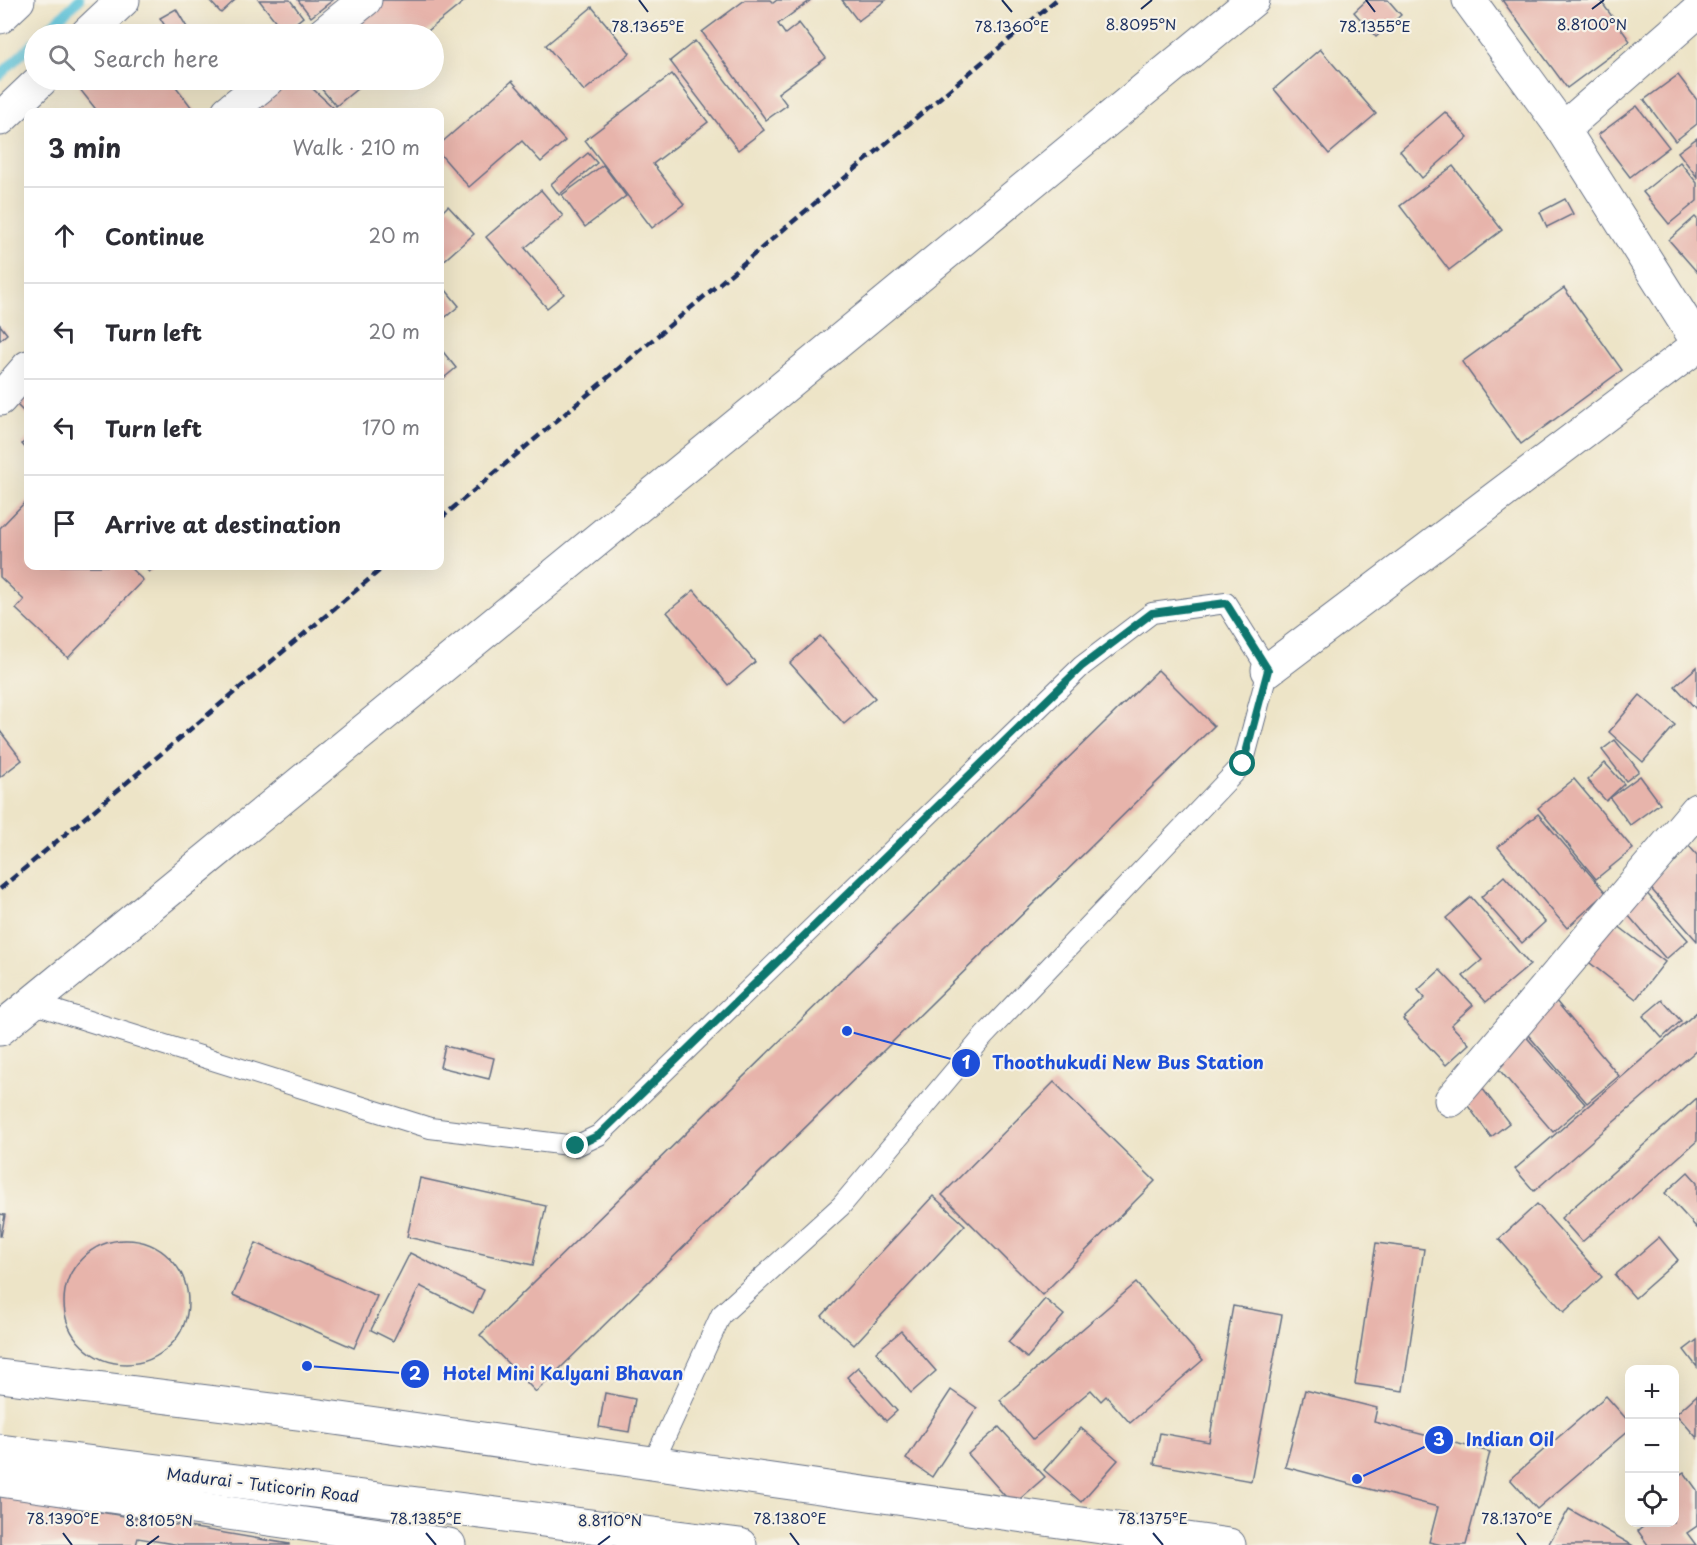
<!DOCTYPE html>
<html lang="en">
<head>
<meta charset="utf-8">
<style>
  :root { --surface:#fff; --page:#f2f2f3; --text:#2b2b33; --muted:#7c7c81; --line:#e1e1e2 }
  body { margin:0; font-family:"Playpen Sans",sans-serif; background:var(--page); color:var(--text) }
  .controls { position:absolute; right:18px; bottom:18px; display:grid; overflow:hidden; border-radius:12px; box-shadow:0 6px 24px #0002 }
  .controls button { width:54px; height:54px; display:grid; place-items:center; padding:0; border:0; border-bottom:2px solid var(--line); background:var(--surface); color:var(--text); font:30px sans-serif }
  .stop { position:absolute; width:18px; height:18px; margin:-14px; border:4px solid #0f766e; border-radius:50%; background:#fff }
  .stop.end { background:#0f766e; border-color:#fff; box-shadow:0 2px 6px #0008 }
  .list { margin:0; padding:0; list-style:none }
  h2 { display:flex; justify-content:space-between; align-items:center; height:78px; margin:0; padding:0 24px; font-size:26px }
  h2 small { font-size:20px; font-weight:400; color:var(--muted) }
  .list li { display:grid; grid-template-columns:39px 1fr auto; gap:18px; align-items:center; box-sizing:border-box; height:96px; padding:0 24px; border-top:2px solid var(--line) }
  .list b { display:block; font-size:22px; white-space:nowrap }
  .list em { font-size:20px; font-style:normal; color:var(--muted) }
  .icon { flex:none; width:33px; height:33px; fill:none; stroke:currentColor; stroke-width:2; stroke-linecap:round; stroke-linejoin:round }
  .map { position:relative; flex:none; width:1697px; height:1545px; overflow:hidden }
  .search { position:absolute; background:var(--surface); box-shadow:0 6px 24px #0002; left:24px; top:24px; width:420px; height:66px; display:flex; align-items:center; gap:15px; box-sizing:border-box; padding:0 21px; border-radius:33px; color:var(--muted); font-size:22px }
  .panel { position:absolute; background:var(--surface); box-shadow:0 6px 24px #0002; left:24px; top:108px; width:420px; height:462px; border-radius:12px }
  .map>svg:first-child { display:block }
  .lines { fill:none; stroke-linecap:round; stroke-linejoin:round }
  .stream { stroke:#5bc2d9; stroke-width:10 }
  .building { fill:#e7b4ab }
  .service-casing { stroke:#646e83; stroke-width:22 }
  .minor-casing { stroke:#646e83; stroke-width:35 }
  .tertiary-casing { stroke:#646e83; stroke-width:35 }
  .secondary-casing { stroke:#646e83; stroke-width:35 }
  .primary-casing { stroke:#646e83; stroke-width:35 }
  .service { stroke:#fff; stroke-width:20 }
  .minor { stroke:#fff; stroke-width:33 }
  .tertiary { stroke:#fff; stroke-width:33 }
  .secondary { stroke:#fff; stroke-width:33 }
  .primary { stroke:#fff; stroke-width:33 }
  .rail { stroke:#1b2f5e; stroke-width:4.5; stroke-dasharray:9 4.5; stroke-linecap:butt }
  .route { stroke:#0f766e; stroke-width:8 }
  .ticks { fill:none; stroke:#1b2f5e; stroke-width:2 }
  .labels { text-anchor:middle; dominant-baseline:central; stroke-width:4.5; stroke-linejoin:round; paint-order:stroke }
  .street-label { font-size:16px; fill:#1b2f5e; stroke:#f7f3e8 }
  .ticks-label { font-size:15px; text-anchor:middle; fill:#1b2f5e; stroke:#f7f3e8; stroke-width:4.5; stroke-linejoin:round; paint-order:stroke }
  .leader { fill:none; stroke:#1d4ed8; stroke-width:2 }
  .callout-dot { fill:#1d4ed8; stroke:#f7f3e8; stroke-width:2 }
  .mark-label { font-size:18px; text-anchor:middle; font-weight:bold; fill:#fff }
  .callout-label { font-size:18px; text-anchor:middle; font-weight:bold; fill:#1d4ed8; stroke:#f7f3e8; stroke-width:4.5; stroke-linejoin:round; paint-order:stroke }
</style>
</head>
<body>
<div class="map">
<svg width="1697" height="1545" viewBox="0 0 1697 1545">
  <rect width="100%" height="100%" fill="#f7f3e8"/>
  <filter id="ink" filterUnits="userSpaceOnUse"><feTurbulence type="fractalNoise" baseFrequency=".0167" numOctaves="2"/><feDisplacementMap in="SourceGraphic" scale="12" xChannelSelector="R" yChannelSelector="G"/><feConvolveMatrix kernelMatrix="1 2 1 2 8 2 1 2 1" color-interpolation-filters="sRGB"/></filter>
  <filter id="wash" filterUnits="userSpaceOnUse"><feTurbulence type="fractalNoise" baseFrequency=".008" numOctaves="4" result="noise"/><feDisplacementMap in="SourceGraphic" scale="24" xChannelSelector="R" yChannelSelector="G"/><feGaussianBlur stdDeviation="1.35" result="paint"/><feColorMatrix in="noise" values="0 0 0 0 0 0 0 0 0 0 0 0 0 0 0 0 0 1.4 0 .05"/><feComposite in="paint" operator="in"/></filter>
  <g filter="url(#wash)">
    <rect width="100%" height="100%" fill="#ede4c7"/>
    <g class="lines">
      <g class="stream">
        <path d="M42,34L79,0"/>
        <path d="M0,75L34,42"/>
      </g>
    </g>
    <g id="blocks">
      <g class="building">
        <path d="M209,0H235L221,13Z"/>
        <path d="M259,0H290L303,17L284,32Z"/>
        <path d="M298,0H333L311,17Z"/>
        <path d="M380,0H466L424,34H337Z"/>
        <path d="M745,0H770L773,3L777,0H811L778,24L785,34L799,23L826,58L778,93L787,105L766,120L702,32Z"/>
        <path d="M842,0H886L858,21Z"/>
        <path d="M1367,0H1388L1401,15L1376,37L1354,12Z"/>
        <path d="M1502,0H1600L1630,41L1567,88Z"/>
        <path d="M592,7L630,53L584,91L546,45Z"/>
        <path d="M176,9L191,34H170L160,18Z"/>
        <path d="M695,41L764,130L738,150L670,61Z"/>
        <path d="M1320,49L1376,114L1329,154L1274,89Z"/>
        <path d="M672,74L708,122L653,164L684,204L652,228L585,140Z"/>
        <path d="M1678,75L1697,100V124L1675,141L1644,100Z"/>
        <path d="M90,80H171L195,112H98L79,88Z"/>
        <path d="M281,80H303L336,110L334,112H249Z"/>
        <path d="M314,80H368L336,106Z"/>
        <path d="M512,81L565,141L541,162L522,141L469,187L440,154V144Z"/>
        <path d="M1637,106L1669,147L1630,177L1598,135Z"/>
        <path d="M1445,112L1468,137L1422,178L1400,151Z"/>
        <path d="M1697,138V177L1678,152Z"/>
        <path d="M588,153L597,163L559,195L551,184Z"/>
        <path d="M1680,162L1697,183V201L1669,224L1643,192Z"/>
        <path d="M603,165L626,196L585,227L562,195Z"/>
        <path d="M1453,166L1502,230L1449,270L1400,206Z"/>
        <path d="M541,190L563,216L525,248L564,294L547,308L486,237Z"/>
        <path d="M1565,199L1573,214L1547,227L1540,212Z"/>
        <path d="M448,206L474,234L440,264V214Z"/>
        <path d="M1695,217L1697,219V272L1669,240Z"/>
        <path d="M1564,288L1622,370L1521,444L1462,362Z"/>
        <path d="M445,289L459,306L442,320L440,316V294Z"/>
        <path d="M0,325L7,334L0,340Z"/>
        <path d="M440,348L456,368L440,381Z"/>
        <path d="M28,385V416L13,401Z"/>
        <path d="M28,438V451L22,444Z"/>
        <path d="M28,499V566H128L143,580L68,658L16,609L24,600L0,577V528Z"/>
        <path d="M143,566H156L149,572Z"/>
        <path d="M694,590L755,662L728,685L667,612Z"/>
        <path d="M820,636L875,698L844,724L790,663Z"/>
        <path d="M1697,667V710L1675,686Z"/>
        <path d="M1158,670L1214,726L536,1392L480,1335Z"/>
        <path d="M1640,695L1675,725L1643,762L1609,732Z"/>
        <path d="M0,731L22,760L0,777Z"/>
        <path d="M1615,740L1639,771L1626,781L1602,750Z"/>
        <path d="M1605,763L1624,784L1606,801L1587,780Z"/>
        <path d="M1640,776L1660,803L1630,825L1610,798Z"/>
        <path d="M1574,779L1633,849L1596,879L1538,808Z"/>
        <path d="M1538,814L1606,893L1567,928L1498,847Z"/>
        <path d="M1689,846L1697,855V941L1646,883Z"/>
        <path d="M1504,876L1545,922L1522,943L1481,897Z"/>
        <path d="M1643,889L1688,940L1666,959L1622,908Z"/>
        <path d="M1471,897L1530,965L1486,1002L1463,976L1482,960L1446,918Z"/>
        <path d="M1613,922L1665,962L1636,999L1585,959Z"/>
        <path d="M1440,970L1473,1005L1451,1025L1469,1044L1446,1065L1403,1019L1425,998L1418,990Z"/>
        <path d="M1555,1000L1619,1076L1587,1103L1522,1028Z"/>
        <path d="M1662,1000L1681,1021L1662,1038L1643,1016Z"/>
        <path d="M1697,1012V1050L1534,1191L1515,1169Z"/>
        <path d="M1522,1032L1585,1104L1553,1132L1490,1059Z"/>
        <path d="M445,1046L494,1058L489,1079L440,1067Z"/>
        <path d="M1054,1082L1155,1181L1042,1295L942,1195Z"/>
        <path d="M1482,1088L1509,1123L1491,1137L1465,1102Z"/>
        <path d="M1697,1098V1141L1582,1242L1561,1218Z"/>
        <path d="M1688,1172L1697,1182V1228L1665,1193Z"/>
        <path d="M420,1178L546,1206L533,1265L407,1237Z"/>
        <path d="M933,1196L965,1225L854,1345L822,1316Z"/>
        <path d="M1537,1204L1602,1277L1564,1312L1499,1239Z"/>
        <path d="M0,1214L5,1215L1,1236H0Z"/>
        <path d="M1659,1237L1678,1260L1635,1298L1615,1275Z"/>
        <circle cx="126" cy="1302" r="62"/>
        <path d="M256,1243L377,1296L354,1348L233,1295Z"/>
        <path d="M1376,1243L1424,1249L1403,1391L1355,1384Z"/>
        <path d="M410,1253L484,1290L473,1313L420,1286L393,1341L371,1330Z"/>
        <path d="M1136,1283L1203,1360L1130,1423L1106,1396L1101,1401L1091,1390L1033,1439L1000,1400Z"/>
        <path d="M1045,1299L1064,1315L1027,1358L1008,1342Z"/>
        <path d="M1233,1306L1282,1315L1251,1481L1154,1464L1160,1433L1209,1442Z"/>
        <path d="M901,1331L936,1371L911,1393L876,1352Z"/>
        <path d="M1697,1340V1367L1684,1350Z"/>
        <path d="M858,1367L897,1411L886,1421L847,1377Z"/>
        <path d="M951,1390L977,1408L932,1477L906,1459Z"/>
        <path d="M1305,1390L1377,1408L1374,1422L1490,1452L1466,1545H1442L1429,1542L1438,1507L1285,1467Z"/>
        <path d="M605,1393L635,1399L629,1432L599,1427Z"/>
        <path d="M1697,1395V1438L1676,1414Z"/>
        <path d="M1606,1396L1630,1423V1429L1537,1509L1510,1479Z"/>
        <path d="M999,1427L1045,1477L1013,1505L968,1454Z"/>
        <path d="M1081,1428L1118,1460L1081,1502L1044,1470Z"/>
        <path d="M1684,1472L1697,1490V1526L1687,1533L1696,1545H1648L1638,1531L1649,1522H1674V1478Z"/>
        <path d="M0,1495L289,1544V1545H180L138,1538L136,1545H0Z"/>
        <path d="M1569,1509L1632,1545H1548Z"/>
      </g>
    </g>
  </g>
  <g filter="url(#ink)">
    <use href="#blocks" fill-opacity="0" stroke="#646e83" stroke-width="1.5"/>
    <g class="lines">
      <g class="service-casing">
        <path id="service" d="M31,1003L430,1128L576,1146L599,1135L1082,666L1152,613L1226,603L1268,670L1243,764L984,1036L841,1206L721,1315L653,1463"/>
      </g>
      <g class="minor-casing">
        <g id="minor">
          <path d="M1469,0L1563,129L1697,341"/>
          <path d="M87,34L123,0"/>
          <path d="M323,34L365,0"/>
          <path d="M228,112L268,80"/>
          <path d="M0,119L41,80"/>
          <path d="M1563,129L1697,12"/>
          <path d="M0,399L28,367"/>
          <path d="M1268,670L1697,346"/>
          <path d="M1451,1100L1697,810"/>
          <path d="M0,1376L313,1415L1229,1545"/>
          <path d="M0,1480L449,1545"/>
        </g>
      </g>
      <g class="tertiary-casing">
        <path id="tertiary" d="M0,1029L769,399L1253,0"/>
      </g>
      <g class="secondary-casing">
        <path id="secondary" d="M0,17L18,0"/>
      </g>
      <g class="primary-casing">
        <path id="primary" d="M0,1451L740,1545"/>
      </g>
      <use href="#service" class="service"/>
      <use href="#minor" class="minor"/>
      <use href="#tertiary" class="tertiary"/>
      <use href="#secondary" class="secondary"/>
      <use href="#primary" class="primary"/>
      <g class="rail">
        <path d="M440,519L1056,0"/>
        <path d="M0,889L385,566"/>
      </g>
    </g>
  </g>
  <g class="lines" filter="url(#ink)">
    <path class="route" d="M576,1146L599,1135L1082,666L1152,613L1226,603L1268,670L1243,764"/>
  </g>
  <path class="ticks" d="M639,0L648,12M1002,0L1012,12M1366,0L1375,12M1141,9L1152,0M1592,9L1604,0M63,1533L72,1545M426,1533L436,1545M790,1533L799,1545M1153,1533L1163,1545M1517,1533L1526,1545M147,1545L159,1536M598,1545L610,1536"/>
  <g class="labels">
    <g class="street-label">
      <text transform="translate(263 1484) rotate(7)">Madurai - Tuticorin Road</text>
    </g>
  </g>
  <g class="ticks-label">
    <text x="1141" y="30">8.8095°N</text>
    <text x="1592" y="30">8.8100°N</text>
    <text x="648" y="32">78.1365°E</text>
    <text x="1012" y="32">78.1360°E</text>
    <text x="1375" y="32">78.1355°E</text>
    <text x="63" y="1524">78.1390°E</text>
    <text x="426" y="1524">78.1385°E</text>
    <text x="790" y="1524">78.1380°E</text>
    <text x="1153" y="1524">78.1375°E</text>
    <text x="1517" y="1524">78.1370°E</text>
    <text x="159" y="1526">8.8105°N</text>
    <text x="610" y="1526">8.8110°N</text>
  </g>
  <path class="leader" d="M847 1031L966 1063M307 1366L415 1374M1357 1479L1439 1440"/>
  <g class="callout-dot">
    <circle cx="847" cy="1031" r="6"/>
    <circle cx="307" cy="1366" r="6"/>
    <circle cx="1357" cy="1479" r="6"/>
    <circle cx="966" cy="1063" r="15"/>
    <circle cx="415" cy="1374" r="15"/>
    <circle cx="1439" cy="1440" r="15"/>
  </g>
  <g class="mark-label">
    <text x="966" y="1069">1</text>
    <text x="415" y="1380">2</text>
    <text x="1439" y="1446">3</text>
  </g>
  <g class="callout-label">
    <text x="1128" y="1069">Thoothukudi New Bus Station</text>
    <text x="563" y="1380">Hotel Mini Kalyani Bhavan</text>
    <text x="1510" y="1446">Indian Oil</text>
  </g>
</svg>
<div class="controls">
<button>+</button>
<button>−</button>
<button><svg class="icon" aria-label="locate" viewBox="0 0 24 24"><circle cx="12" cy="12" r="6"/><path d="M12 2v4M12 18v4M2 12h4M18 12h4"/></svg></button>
</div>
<div class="stop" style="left:1243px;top:764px"></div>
<div class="stop end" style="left:576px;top:1146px"></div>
<div class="search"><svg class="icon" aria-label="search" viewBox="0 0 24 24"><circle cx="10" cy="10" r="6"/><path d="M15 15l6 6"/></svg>Search here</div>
<section class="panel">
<h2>3 min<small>Walk · 210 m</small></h2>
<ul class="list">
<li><svg class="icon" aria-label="ahead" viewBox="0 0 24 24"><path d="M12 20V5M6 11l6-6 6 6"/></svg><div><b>Continue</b></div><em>20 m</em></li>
<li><svg class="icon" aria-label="left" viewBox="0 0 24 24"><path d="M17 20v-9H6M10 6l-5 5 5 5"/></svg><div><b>Turn left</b></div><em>20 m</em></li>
<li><svg class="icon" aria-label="left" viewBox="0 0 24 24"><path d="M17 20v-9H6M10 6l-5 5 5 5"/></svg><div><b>Turn left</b></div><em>170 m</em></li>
<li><svg class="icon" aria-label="arrive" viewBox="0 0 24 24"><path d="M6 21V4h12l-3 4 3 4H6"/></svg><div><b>Arrive at destination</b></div></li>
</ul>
</section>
</div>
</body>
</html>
